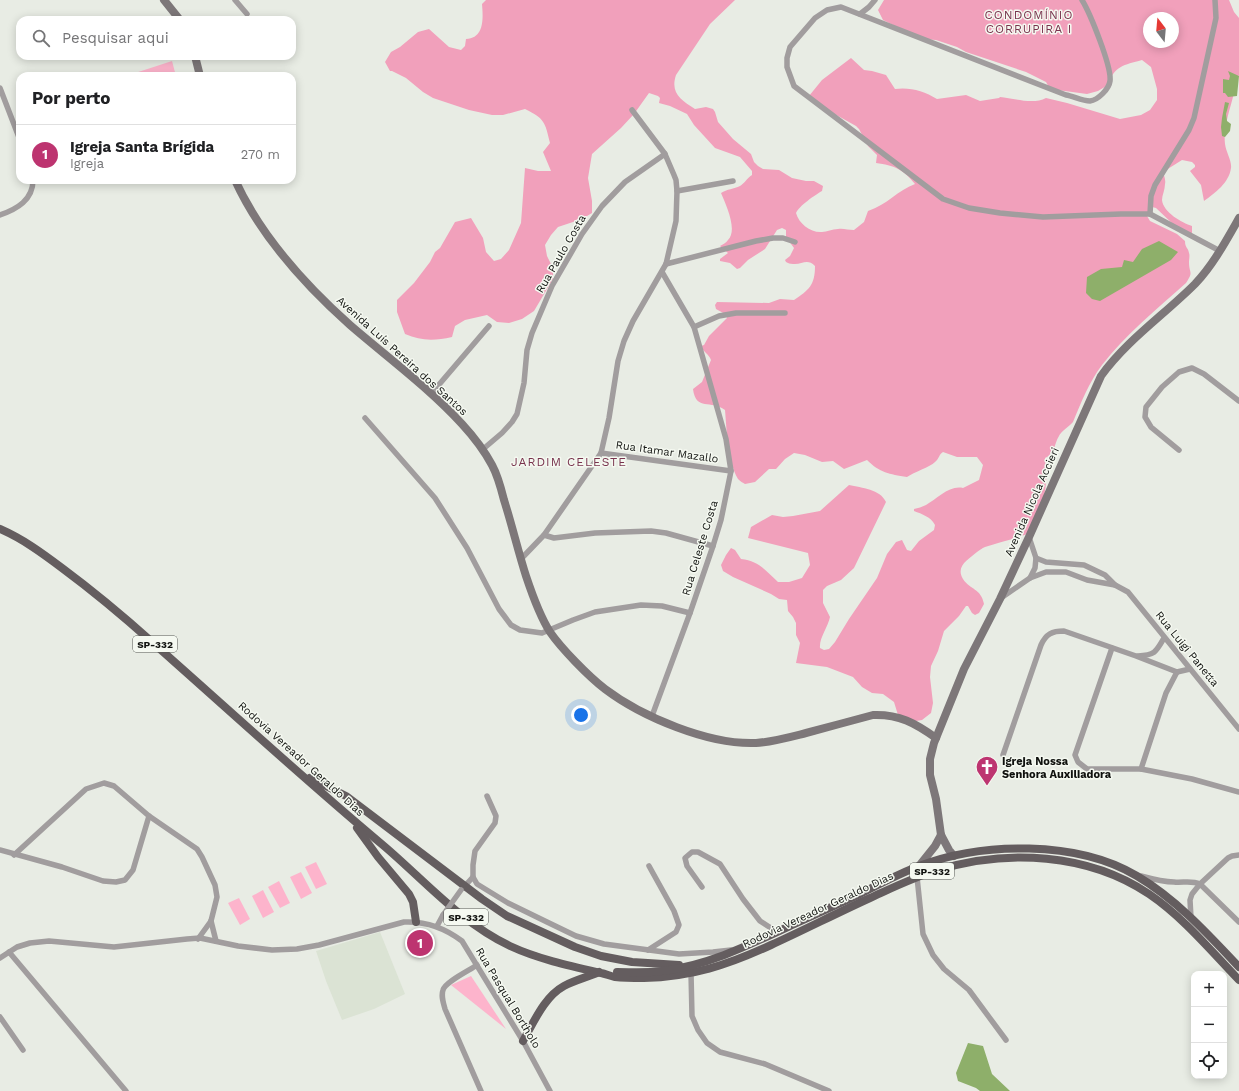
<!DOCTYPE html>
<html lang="pt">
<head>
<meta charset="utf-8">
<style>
  :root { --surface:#fff; --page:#f6f6f6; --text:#202124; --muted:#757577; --line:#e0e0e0; --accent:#bd3470 }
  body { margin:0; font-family:"Work Sans",sans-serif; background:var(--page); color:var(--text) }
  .controls { position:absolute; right:12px; bottom:12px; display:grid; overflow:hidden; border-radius:8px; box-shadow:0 2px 10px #0003 }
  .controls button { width:36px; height:36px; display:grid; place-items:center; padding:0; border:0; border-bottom:1px solid var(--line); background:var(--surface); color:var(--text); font:20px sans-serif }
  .compass { position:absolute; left:1143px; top:12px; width:36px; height:36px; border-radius:50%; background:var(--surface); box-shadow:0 2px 10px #0003; rotate:344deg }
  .you { position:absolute; left:581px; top:715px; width:14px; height:14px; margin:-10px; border:3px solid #fff; border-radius:50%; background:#1a73e8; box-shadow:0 0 0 6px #1a73e833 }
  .badge { display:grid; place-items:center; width:26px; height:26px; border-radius:50%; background:var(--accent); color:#fff; font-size:13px; font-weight:700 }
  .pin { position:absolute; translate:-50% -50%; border:2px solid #fff; box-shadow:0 1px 4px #0006 }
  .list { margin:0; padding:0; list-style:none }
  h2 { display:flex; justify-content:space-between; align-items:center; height:52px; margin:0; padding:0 16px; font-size:17px }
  h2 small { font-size:13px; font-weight:400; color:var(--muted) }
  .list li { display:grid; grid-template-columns:26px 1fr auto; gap:12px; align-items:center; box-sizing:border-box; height:60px; padding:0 16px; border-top:1px solid var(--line) }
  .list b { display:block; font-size:15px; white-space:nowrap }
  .list p { margin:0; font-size:13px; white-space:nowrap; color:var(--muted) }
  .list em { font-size:13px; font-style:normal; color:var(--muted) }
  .icon { flex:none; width:22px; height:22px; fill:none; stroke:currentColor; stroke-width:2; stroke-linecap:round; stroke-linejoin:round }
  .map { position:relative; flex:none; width:1239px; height:1091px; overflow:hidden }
  .search { position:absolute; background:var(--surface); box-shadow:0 2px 10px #0003; left:16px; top:16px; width:280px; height:44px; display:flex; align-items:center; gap:10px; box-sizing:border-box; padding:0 14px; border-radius:12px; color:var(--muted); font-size:15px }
  .panel { position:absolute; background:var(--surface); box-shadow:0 2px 10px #0003; left:16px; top:72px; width:280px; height:112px; border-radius:12px }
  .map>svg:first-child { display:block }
  .built { fill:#dbe3d4 }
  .green { fill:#fdb4cc }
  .forest { fill:#f1a0bb; fill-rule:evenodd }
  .water { fill:#8eaf6a }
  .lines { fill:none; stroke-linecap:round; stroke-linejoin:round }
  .street { stroke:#a19d9e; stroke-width:5.5 }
  .secondary { stroke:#7d7779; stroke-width:8 }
  .primary { stroke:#645d5f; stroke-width:8 }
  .street-bridge { stroke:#a19d9e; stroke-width:5.5 }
  .labels { text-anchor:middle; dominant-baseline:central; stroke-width:3; stroke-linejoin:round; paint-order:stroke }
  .shield { fill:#f5f9f1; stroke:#545752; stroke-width:1 }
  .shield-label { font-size:10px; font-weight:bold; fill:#0f110e }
  .street-label { font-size:11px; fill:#0f110e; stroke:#f5f9f1 }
  .poi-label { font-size:11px; font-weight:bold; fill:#0f110e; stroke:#f5f9f1; text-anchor:start }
  .neighbourhood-label { font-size:12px; letter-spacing:1px; fill:#78334d; stroke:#f5f9f1 }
</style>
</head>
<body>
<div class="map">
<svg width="1239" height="1091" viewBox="0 0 1239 1091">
  <rect width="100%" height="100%" fill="#e8ece4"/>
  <path class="built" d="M380,932L405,994L374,1009L342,1020L326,981L316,951Z"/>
  <g class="green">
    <path d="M172,61L176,76H126Z"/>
    <path d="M316,862L327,884L316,889L305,867Z"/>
    <path d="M301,872L312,893L301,899L290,877Z"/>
    <path d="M279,881L290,903L280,908L268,887Z"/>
    <path d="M263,890L274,912L263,918L252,896Z"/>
    <path d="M239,898L250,919L240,925L228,903Z"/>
    <path d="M471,976L506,1029L451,985Z"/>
  </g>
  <path class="forest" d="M486,0H735L710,24L676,75C670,93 681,100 695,109L706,107L713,109L715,112L718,122L733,139L751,154L754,162L758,166L763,169L779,170L792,178L806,181H814L823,186L822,191C815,195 799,206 796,213C799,224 811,233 822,232C827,232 832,229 838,229C843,228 848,230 854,230L864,222L868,211C887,205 898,190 915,184C904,170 894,165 876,163L877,155L868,146L859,129L856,126L831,112L809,96L822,80L851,58L864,70L872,71L886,75L895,89C910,87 924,91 937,99L966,95L980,101L999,98L1000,97C1013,98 1033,105 1046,98L1067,103L1120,119L1141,115L1150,110L1157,100V89L1151,67L1142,60C1124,65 1114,66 1108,85L1098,91L1087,94L1050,89L1046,82L1026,72L966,52L957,47L936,40L923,39L893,25L883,20L878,10L884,0H1229L1234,12L1239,18V75C1236,81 1236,87 1234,93C1230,110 1223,127 1225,144C1226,152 1232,161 1231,168C1229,183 1215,193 1204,201L1201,185L1190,171L1195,167V165L1192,162L1182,160L1163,172C1164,176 1166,180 1165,184C1165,190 1162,195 1162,200C1163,212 1182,223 1192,226V234L1176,227L1156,208L1152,207L1147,216L1150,221L1177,234L1185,241C1185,248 1188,247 1189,253C1190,255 1189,260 1189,262C1189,274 1194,271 1186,283C1157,309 1125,335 1102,365C1089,382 1081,403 1073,422C1069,427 1061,431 1059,436C1054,444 1055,454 1045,458C1049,488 1043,507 1030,533C1015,539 1000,542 985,547C982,548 980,550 977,552C969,559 955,566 963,579C970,590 981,588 984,604L979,613L975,615L972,613L968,606H966L959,616L944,631L938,651L931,666L930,677L933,703L931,713L922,720L916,721L898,715L894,702L883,694L872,693L862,687L853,677L827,667L796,663L800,643L796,635V623L793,617L788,611L787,600L779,599L771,594L733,577L723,571L721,565L726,555L731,548L735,550L741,559C759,561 765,570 778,582H789L802,578L810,565L808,553L748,538L751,527L772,515L783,517L793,516L820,511L849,485C862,488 880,489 886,502L854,568L841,580L827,586L823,590V603L830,617C828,627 819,638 820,648L824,650L829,649L835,642L849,619L877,578L887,554L896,542L902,540L907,550L911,551L919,541L934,530L935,525C931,517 922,514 914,511V509C918,508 922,507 926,505C937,499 949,485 963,488L979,480L983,465L977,457H957L943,452C939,454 939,459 935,462C930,467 914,472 907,477C889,474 880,473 867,460L844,469L833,461L822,462L805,455L794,453L785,459L776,469H769L755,482L745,484C743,483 740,481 738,479C727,459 727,432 725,410C711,399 696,412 693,389L702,382L711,360C709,354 703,352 701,346L704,345L709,336L727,318L725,314L716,309L715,305L717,302L769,303L780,299L794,300C809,290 815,285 815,266C807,258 802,265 793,264C790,264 788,263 786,262L785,260L790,256L794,248L786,237V230L782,228L777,230L765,249L748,260L740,268L737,269L730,263L720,261V259L728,253L720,246C723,244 726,243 728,240C738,230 726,205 721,193C727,189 734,189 740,186C744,184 747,178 752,175V171L740,157L715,148L694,125L687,114L670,106L659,103L660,98L658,96L649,93L634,114L621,128L592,154L588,178L592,201V213L582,219L558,227L551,235L545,245L547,256L553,268V279L534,311L522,319L509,323L497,322L487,315L465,320L455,326L452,337C434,341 421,341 405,334L397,312V300L414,283L430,262L435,252L440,248L455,222L471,218L483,238L486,252L494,261L501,259L509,250L521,223L525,168L538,171H551L543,152L550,143C545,122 545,119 525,109L503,115H492L469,110L433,98L423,92L406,78L392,71H390L385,62L391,52L400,47L418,32L429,29L449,47L461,50L465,46L466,39C485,38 483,17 482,4ZM1149,18H1173V42H1149Z"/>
  <g class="water">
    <path d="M1228,71L1239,76L1237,96L1228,97L1225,93H1223V79L1229,80L1230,76Z"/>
    <path d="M1225,102L1229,103L1226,114L1227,121L1231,124L1230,131L1225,137L1222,136L1221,127L1222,118Z"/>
    <path d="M1159,241L1178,252L1171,260L1100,301L1092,299L1086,293L1087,277L1101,269L1122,267L1124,260L1133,262L1142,249Z"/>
    <path d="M968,1043L983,1046L992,1074L1010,1091H980L976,1088L958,1081L956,1073Z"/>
  </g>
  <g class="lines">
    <g class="street">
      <path d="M235,0L247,14"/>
      <path d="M1082,0C1090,13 1112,67 1110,81C1109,89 1098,100 1090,101C1082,101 1073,96 1066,95L841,7L827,10L815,18L790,47L787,58V67L794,86L943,199L969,208L1000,213L1043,217L1121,214H1150"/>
      <path d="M1215,0L1216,18L1194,118L1189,130L1155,185L1151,196L1150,214L1220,251"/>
      <path d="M860,14L869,7L875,0"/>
      <path d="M0,88L20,140"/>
      <path d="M677,191L733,181"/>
      <path d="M0,215C17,209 33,200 33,180"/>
      <path d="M666,264L756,241L773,238H783L795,242"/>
      <path d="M694,327L719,316L736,313H785"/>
      <path d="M431,394L489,326"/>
      <path d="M365,418L435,498L467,548L499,609L511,625L520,630L542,633L573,620L595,612L641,605L662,606L690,613"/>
      <path d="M482,450L502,433L512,422L517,414L524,383L527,350L532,333L552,286L582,234L602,206L625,182L665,154"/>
      <path d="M1179,450L1151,427L1145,417L1146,407L1162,387L1179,372L1192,368L1204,374L1239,401"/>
      <path d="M601,453L731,471"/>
      <path d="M544,535L601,453L609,418L618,361L624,341L633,321L666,264L676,221L677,191L676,180L674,175L665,154L632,110"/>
      <path d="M1029,537L1036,558L1046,562L1084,565L1105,575L1115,585L1128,592L1239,729"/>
      <path d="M521,559L544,535L554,538L595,533L651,531L666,533L713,546"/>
      <path d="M1030,578L1035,568L1036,558"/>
      <path d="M1001,598L1030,578L1046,572H1066L1087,580L1115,585"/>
      <path d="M1112,648L1075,755L1078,762L1087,769H1141L1192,779L1239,792"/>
      <path d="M1138,656C1155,655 1156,652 1164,638"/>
      <path d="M652,716L690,613L713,546L721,520L731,471L726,439L694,327L662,272"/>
      <path d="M1003,755L1041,645C1046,634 1052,631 1064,631L1136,656L1177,672L1190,669"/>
      <path d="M1141,769L1166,693L1177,672"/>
      <path d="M0,850L62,867L103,881L116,882L125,880L133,870L149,816"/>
      <path d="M14,855L86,789L104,783L114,786L149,816L197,849L202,857L215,885L217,897L211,921L198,939"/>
      <path d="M1141,876C1152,879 1163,882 1174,882C1183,883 1191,880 1200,884L1239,922"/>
      <path d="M473,877L477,884L508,903L547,922L576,936L604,944L679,954L713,952L731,950"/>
      <path d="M917,877L923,934L933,955L944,969L969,990L1006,1040"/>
      <path d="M702,887L687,866L685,858L692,852H698L720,864L743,899L760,921L777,932"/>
      <path d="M463,888L473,877V865L475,851L495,823L496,816L487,796"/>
      <path d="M1191,918L1190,900L1192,894L1200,884L1228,858L1232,856L1239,855"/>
      <path d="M211,921L216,941"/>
      <path d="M437,926L443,915"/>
      <path d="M648,950L676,932L679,925L674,911L649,866"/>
      <path d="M9,952L126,1091"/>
      <path d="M0,958L17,947L30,943L49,941L114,947L187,939L200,938L238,946L272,950L297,949L319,945L404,922C426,921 445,928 462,941L523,1041L550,1091"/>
      <path d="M477,965C470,970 445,982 443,990C441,996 443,1002 445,1009L481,1091"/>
      <path d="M691,973L692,1016L698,1030L707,1043L720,1052L765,1064L829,1091"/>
      <path d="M0,1017L23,1050"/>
    </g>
    <g class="secondary">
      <path d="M164,0L180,20"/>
      <path d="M195,56L200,76"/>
      <path d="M235,180C261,237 304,284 350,325C387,357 428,387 462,424C473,436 484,450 492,465C498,476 501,488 504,500C512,525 518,551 526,576C531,591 541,618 550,632C561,648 588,676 605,689C642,717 709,745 756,743C772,742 790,737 806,733C828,727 851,721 873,715C899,714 915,723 936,738"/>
      <path d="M954,856L949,850L941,835L936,799L930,775V759L934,743L964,669L1000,599L1029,537L1101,376C1127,340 1164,315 1195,284C1213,265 1226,241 1239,218"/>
      <path d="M919,866L935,846L941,835"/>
    </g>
    <g class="primary">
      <path d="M0,529C23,539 42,553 62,568C93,591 123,616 152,642C229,710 305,780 384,846C424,880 461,923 510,946C538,959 570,966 601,973C606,974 610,976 615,977C624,978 635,978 644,978C691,977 728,965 771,945C804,930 837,913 870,898C892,888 914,877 938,870C1007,849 1088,853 1149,894C1183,917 1211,951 1239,980"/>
      <path d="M310,778L346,796L482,899L507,916L575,947L601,956L632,962L679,965"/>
      <path d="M357,828L378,857L409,894L413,902L416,922"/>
      <path d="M617,972C632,972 647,973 662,971C710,965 751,944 794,924C816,914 838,904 860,894C879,884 899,874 919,866C982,842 1077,840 1137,876C1176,899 1208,934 1239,967"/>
      <path d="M523,1041C534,1022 544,997 564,986C575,980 588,977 599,972"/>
    </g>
    <path class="street-bridge" d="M443,915L461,890"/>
  </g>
  <defs>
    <g id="church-pin" transform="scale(1.15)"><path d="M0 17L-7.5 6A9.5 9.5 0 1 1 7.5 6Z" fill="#bd3470" stroke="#f5f9f1"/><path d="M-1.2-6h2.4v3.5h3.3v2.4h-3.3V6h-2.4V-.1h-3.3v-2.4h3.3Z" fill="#fff"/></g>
  </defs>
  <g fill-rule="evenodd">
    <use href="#church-pin" x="987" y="767"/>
  </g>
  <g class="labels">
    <g class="shield">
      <rect x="133" y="636" width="44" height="16" rx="3"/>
      <rect x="910" y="863" width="44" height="16" rx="3"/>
      <rect x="444" y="909" width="44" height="16" rx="3"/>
    </g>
    <g class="shield-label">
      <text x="155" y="644">SP-332</text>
      <text x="932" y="871">SP-332</text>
      <text x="466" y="917">SP-332</text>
    </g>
    <g class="street-label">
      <text transform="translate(561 254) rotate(-60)">Rua Paulo Costa</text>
      <text transform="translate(402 356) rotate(42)">Avenida Luís Pereira dos Santos</text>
      <text transform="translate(667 452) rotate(8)">Rua Itamar Mazallo</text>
      <text transform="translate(1032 502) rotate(-66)">Avenida Nicola Accieri</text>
      <text transform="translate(700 548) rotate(-73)">Rua Celeste Costa</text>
      <text transform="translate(1187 649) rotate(51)">Rua Luigi Panetta</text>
      <text transform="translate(301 759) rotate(42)">Rodovia Vereador Geraldo Dias</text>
      <text transform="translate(818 910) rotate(-25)">Rodovia Vereador Geraldo Dias</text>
      <text transform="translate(508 998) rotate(59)">Rua Pasqual Bortholo</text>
    </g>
    <g class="poi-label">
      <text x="1002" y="761">Igreja Nossa<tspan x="1002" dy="13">Senhora Auxiliadora</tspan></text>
    </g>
    <g class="neighbourhood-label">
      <text x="1029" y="15">CONDOMÍNIO<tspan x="1029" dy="14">CORRUPIRA I</tspan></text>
      <text x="569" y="462">JARDIM CELESTE</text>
    </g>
  </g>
</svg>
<div class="controls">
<button>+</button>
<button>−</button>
<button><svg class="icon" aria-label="locate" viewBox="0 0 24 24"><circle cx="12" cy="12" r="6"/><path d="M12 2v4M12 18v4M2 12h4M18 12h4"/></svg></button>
</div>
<svg class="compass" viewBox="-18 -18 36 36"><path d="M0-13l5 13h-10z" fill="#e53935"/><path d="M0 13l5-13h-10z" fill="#757577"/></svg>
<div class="you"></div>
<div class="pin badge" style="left:420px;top:943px">1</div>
<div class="search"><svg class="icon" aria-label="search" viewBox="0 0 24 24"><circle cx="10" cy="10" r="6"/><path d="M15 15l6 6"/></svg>Pesquisar aqui</div>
<section class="panel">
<h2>Por perto<small></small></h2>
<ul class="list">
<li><span class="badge">1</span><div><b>Igreja Santa Brígida</b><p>Igreja</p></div><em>270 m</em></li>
</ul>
</section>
</div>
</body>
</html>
